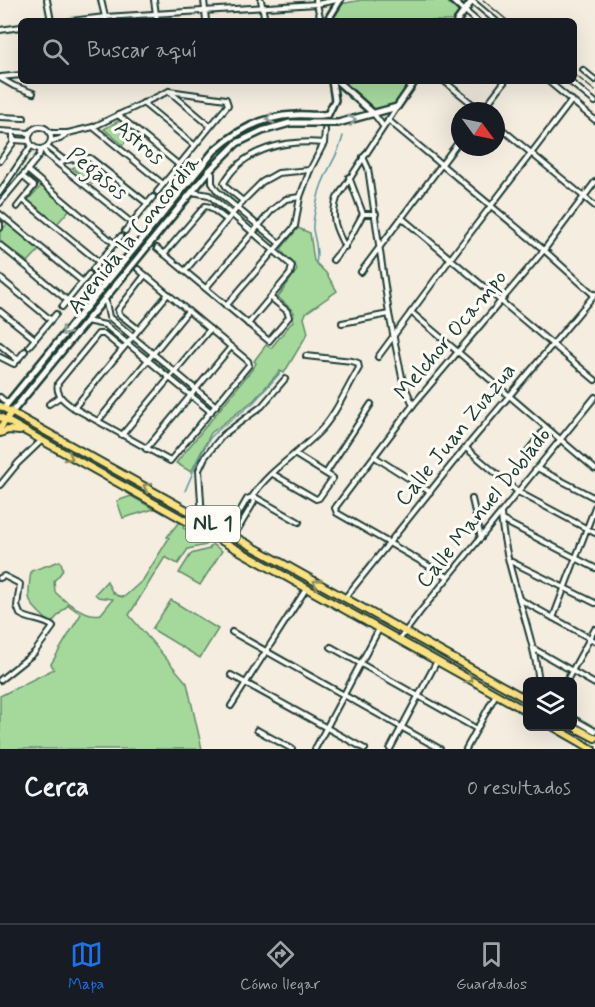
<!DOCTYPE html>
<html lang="es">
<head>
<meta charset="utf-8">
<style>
  :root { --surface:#171b24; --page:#242831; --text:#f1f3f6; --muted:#9ea1a6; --line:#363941; --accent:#1a73e8 }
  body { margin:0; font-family:Mynerve,sans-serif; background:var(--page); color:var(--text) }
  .controls { position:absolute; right:18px; bottom:18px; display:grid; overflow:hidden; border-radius:9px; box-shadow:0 6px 24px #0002 }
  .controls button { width:54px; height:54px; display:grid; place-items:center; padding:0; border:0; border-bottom:2px solid var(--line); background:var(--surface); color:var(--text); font:30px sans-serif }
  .compass { position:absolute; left:451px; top:102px; width:54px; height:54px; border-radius:50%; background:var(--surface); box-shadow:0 6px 24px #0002; rotate:123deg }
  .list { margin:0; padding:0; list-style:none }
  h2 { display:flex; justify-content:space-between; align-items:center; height:78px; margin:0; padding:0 24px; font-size:26px }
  h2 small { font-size:20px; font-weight:400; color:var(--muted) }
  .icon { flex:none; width:33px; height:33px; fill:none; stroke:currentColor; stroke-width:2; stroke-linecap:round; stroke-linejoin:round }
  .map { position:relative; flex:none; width:595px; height:749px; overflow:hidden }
  .search { position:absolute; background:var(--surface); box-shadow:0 6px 24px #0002; left:18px; right:18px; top:18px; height:66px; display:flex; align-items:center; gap:15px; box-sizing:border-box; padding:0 21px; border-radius:9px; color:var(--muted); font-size:22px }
  .sheet { height:174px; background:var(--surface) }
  nav { display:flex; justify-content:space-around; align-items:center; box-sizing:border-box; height:84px; border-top:2px solid var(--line); background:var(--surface); font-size:16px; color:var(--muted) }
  nav a { display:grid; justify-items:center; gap:3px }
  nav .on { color:var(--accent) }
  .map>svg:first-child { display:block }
  .green { fill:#a5d99c; stroke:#628b68; stroke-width:1.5 }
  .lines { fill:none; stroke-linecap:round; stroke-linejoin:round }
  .stream { stroke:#5c939e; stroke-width:1.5 }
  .street-casing { stroke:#1f3d34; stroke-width:8 }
  .secondary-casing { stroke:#1f3d34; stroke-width:10 }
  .primary-casing { stroke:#1f3d34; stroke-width:10 }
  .street { stroke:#fdfcf7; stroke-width:4 }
  .secondary { stroke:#fdfcf7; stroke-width:5 }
  .primary { stroke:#fbe180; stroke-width:6 }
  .rail { stroke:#1f3d34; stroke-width:1.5 }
  .oneway { stroke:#8e9c96 }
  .oneway2 { stroke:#8d8f5a }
  .labels { text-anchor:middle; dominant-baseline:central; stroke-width:6; stroke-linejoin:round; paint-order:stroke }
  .shield { fill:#fdfcf7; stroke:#62766e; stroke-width:1.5 }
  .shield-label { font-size:21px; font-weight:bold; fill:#1f3d34 }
  .street-label { font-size:22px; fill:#1f3d34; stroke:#fdfcf7 }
</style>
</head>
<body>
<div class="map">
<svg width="595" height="749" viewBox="0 0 595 749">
  <rect width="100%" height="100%" fill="#f4ede0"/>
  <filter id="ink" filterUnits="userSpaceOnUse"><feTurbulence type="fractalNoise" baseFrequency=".0167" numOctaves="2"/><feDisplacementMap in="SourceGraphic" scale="12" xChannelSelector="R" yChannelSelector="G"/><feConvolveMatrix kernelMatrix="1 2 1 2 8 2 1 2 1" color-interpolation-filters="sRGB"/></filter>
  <g filter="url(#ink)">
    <g class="green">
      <path d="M361,0H446L460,13L454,21H331L341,4Z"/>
      <path d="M343,81H412L397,104L375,110Z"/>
      <path d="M120,120L134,131L123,145L104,129Z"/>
      <path d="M89,161L102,172L92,184L72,168Z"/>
      <path d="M41,186L70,209L57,224L27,201Z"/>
      <path d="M8,223L39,250L28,262L0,242V232Z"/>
      <path d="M298,228L310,233L314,261L326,273L337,291L306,313L304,318L308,333L284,373L280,371L254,400L211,433L191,472L176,463L254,367L256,363L254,361L266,345L271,348L293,321L294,312L278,297L297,270C295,260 284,258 281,249Z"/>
      <path d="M131,496L154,509L123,518L117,501Z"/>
      <path d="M179,522L185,525L183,528L208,541L206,545L188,549L178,564L165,557L129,615L187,683L202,749H0V696L54,669L51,664L81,614L68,605L54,620L52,625C28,601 26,605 31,571L60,561C66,572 61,572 54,581L55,592C64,601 87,618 101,614L113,599L98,597L95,594L107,581C111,591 113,596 124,597L143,580L169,538L167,537Z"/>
      <path d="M212,544L222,551L200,585L179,573L191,554L209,549Z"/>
      <path d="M171,600L218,629L200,658L152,629Z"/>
    </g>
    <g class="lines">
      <g class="stream">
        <path d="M316,263C319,252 315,240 313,230C312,221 316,207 318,197C322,175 338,158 343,136"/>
        <path d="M185,491L199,458L210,438L217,431L253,403L281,372"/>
      </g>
      <g class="street-casing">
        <g id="street">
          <path d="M47,0L51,21"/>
          <path d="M101,0L106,21"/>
          <path d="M154,0L157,21"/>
          <path d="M204,0L206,21"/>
          <path d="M261,0L265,21"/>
          <path d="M316,0L321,21"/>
          <path d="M472,1L496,21"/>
          <path d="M465,11L477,21"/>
          <path d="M71,21L105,17L317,4L337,0"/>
          <path d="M0,30L21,27"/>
          <path d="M583,70L595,80"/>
          <path d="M1,77L21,75"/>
          <path d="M0,78L14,86L33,93"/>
          <path d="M444,81L481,111"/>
          <path d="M548,81L595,120"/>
          <path d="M569,81L595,102"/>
          <path d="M169,91L210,126"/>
          <path d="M143,103L194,145"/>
          <path d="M482,111L505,81"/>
          <path d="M374,114L383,126"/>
          <path d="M118,115L179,165"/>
          <path d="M0,117L24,118"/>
          <path d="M388,120L544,250L594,295"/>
          <path d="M496,124L595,206"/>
          <circle cx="40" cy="138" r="11"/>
          <path d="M93,127L163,184"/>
          <path d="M0,131L29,133"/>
          <path d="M50,133H68L93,127L169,91L226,99L228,105L157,192"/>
          <path d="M14,140L29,141"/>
          <path d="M51,141L60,139L67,133"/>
          <path d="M47,147L64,160"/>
          <path d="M43,149L47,155L132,223"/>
          <path d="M363,157L368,168L389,314L403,382L413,405"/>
          <path d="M0,161L13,143V132"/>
          <path d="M60,165L64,160L90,158L148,204"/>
          <path d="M27,170L115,244"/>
          <path d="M209,171L212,174V183L217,191L279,243"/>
          <path d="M349,177L363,214H376"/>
          <path d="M0,192L31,146"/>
          <path d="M192,192L209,195L292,266L290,274L248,324"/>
          <path d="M23,200L99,262"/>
          <path d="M243,201L227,188L224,183C244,147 287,140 324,143"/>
          <path d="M0,203L39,156L41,149"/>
          <path d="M17,207L34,186L22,176"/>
          <path d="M0,214L83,282"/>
          <path d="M402,218L595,380"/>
          <path d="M0,224V228"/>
          <path d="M125,231L153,197"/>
          <path d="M0,245L67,300"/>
          <path d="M345,247C336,229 330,219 337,198L397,107"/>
          <path d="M157,248L269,341L289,317L287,311L271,298"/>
          <path d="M164,254L205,206L210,207L227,220"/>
          <path d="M333,260L347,243L363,214"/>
          <path d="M93,269L121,236"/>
          <path d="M185,271L243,201L262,182L278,173L310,170"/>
          <path d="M361,272L460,140"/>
          <path d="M0,278L51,320"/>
          <path d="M206,288L272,210L286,199L300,197"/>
          <path d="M103,300L106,302L109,317L216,406"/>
          <path d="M226,306L295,226L300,197L310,170L324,143L325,130"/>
          <path d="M62,307L89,274"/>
          <path d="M0,311L35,339"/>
          <path d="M411,312L595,469"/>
          <path d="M86,321L105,325L211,412"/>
          <path d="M342,323L389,314"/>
          <path d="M138,329L119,314L118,310L145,275"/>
          <path d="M0,345L18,360"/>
          <path d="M29,346L56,314"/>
          <path d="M122,349L104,334H98L58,383C55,395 65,402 74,408L170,461L249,365L248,361L138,269"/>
          <path d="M0,357L14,364L25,351"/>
          <path d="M378,357L451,258L572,100"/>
          <path d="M0,397L7,403"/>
          <path d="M49,404L60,397"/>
          <path d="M74,408L168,294"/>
          <path d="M98,421L188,311"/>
          <path d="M122,435L210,329"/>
          <path d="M466,448L518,492L595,533"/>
          <path d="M146,449L231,347"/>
          <path d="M527,452L546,428"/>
          <path d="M375,457L430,492"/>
          <path d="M537,468L595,498"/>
          <path d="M326,473L371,404"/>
          <path d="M273,474L316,499L319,498L333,478L296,455"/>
          <path d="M0,485L18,463L41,441"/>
          <path d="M253,496L299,522"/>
          <path d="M472,499L481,538"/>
          <path d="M501,514C505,571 532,625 539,682"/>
          <path d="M202,518L199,470L205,457L223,435L262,406L285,379"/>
          <path d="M502,520L595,568"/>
          <path d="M228,532L247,499L252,497C268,471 298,454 319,432C335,416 347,388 359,368L358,363L352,361L306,356"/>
          <path d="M234,536L254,502L252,497"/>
          <path d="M510,561L595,603"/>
          <path d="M448,577L337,513L335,508L413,405L544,250L595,182"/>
          <path d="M0,578L4,576L20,584L17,606L20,614C30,621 44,619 53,627L34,653L0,680"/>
          <path d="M345,598L452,464L595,294"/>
          <path d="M519,599L595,641"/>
          <path d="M553,618L595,507"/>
          <path d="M232,632L440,749"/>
          <path d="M399,640L420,612L595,397"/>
          <path d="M331,647L477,729"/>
          <path d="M534,649L595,684"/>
          <path d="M231,675L365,749"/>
          <path d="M566,682L595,629"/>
          <path d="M231,706L306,589"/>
          <path d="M572,718L595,731"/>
          <path d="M257,730L292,749"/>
          <path d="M315,749L379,629"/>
          <path d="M390,749L437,661"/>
          <path d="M466,749L496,694"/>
        </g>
      </g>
      <g class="secondary-casing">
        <g id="secondary">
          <path d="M452,0L464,11"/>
          <path d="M327,21L340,0"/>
          <path d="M457,21L472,1L471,0"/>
          <path d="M337,81L374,114"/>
          <path d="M328,114L335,100L332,81"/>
          <path d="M4,408L214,151C237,130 264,116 295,115C306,114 317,117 328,114"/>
          <path d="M12,412L209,171L237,143L262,131L290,123H338L397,107L415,81"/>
        </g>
      </g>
      <g class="primary-casing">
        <g id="primary">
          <path d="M0,406L528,700"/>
          <path d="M0,417L528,712"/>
          <path d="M0,428L12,412"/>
          <path d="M0,433L8,430L20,431"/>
          <path d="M552,726L592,749"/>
          <path d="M572,726L595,738"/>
        </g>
      </g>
      <use href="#street" class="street"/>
      <use href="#secondary" class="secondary"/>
      <use href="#primary" class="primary"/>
      <g class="rail">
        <path d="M483,0L508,21"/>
        <path d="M574,74L595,91"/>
      </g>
    </g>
    <defs><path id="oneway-chevron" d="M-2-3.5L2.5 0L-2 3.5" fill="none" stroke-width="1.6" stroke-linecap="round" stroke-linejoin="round" transform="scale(1.5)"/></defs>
    <g class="oneway">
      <use href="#oneway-chevron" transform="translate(270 119) rotate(165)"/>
      <use href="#oneway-chevron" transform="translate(352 120) rotate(-14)"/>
      <use href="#oneway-chevron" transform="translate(65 332) rotate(130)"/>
    </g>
    <g class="oneway2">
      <use href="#oneway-chevron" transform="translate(69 457) rotate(29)"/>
      <use href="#oneway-chevron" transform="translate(147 487) rotate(-151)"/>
      <use href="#oneway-chevron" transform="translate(317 583) rotate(-150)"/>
      <use href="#oneway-chevron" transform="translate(469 679) rotate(29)"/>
    </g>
  </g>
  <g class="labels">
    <rect class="shield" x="186" y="506" width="54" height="36" rx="4.5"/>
    <g class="shield-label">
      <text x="213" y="524">NL 1</text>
    </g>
    <g class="street-label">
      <text transform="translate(139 143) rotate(39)">Astros</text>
      <text transform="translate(97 174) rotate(39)">Pegasos</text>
      <text transform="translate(134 235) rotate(-51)">Avenida la Concordia</text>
      <text transform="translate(451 335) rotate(-50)">Melchor Ocampo</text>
      <text transform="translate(456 435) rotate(-51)">Calle Juan Zuazua</text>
      <text transform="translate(484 508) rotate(-51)">Calle Manuel Doblado</text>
    </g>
  </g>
</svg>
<div class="controls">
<button><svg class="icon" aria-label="layers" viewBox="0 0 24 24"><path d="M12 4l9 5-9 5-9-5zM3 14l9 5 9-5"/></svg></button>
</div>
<svg class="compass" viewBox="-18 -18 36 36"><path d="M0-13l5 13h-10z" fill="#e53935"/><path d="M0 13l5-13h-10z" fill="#9ea1a6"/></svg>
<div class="search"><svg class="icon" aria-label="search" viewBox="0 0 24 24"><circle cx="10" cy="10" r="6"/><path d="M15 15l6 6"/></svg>Buscar aquí</div>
</div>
<section class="sheet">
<h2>Cerca<small>0 resultados</small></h2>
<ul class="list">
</ul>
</section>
<nav>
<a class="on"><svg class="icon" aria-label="map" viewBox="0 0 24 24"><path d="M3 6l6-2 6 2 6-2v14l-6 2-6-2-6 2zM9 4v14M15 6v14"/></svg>Mapa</a>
<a><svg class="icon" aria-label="directions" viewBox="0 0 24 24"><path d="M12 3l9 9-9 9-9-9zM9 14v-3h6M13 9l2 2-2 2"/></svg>Cómo llegar</a>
<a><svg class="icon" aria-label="saved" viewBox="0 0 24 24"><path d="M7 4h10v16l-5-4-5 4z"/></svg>Guardados</a>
</nav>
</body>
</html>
